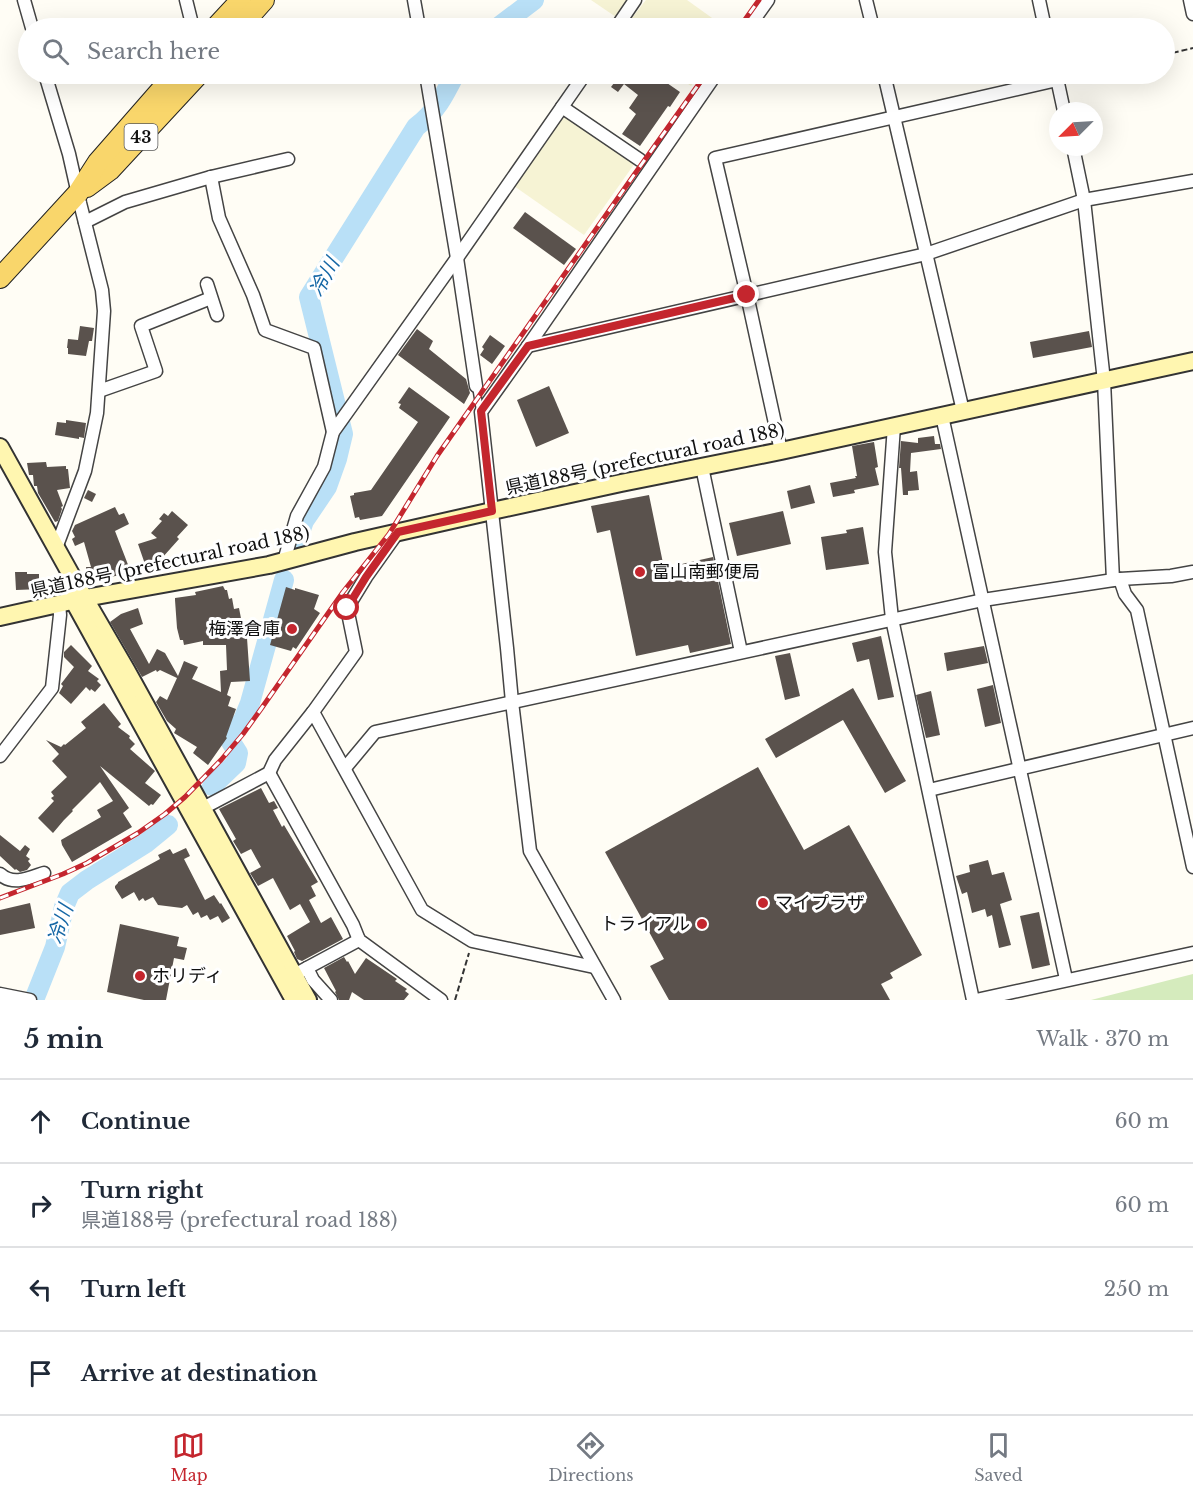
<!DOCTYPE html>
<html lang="en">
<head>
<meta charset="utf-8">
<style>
  :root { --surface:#fff; --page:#f2f2f3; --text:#1f2937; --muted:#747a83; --line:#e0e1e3; --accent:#c4262e }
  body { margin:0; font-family:"Libre Baskerville","Noto Sans JP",serif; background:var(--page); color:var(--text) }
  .compass { position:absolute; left:1049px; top:102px; width:54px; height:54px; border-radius:50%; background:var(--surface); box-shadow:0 6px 24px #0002; rotate:246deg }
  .stop { position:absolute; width:18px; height:18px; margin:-14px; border:4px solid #c4262e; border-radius:50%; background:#fff }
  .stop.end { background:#c4262e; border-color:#fff; box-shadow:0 2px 6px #0008 }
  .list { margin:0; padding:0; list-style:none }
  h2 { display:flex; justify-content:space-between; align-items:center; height:78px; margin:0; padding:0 24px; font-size:26px }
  h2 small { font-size:20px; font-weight:400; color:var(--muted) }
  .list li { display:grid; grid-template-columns:39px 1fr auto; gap:18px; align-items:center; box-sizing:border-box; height:84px; padding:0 24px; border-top:2px solid var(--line) }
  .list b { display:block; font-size:22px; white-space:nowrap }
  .list p { margin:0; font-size:20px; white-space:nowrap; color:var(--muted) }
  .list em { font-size:20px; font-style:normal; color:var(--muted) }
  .icon { flex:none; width:33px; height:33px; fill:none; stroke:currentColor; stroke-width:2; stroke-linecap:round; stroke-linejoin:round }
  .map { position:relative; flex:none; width:1193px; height:1000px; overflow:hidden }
  .search { position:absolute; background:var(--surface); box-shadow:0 6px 24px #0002; left:18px; right:18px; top:18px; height:66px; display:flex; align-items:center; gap:15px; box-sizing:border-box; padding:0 21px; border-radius:33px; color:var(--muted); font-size:22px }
  .sheet { height:414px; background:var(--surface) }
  nav { display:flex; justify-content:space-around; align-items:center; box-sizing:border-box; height:84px; border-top:2px solid var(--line); background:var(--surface); font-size:16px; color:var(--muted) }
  nav a { display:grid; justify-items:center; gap:3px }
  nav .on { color:var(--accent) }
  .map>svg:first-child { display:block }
  .farmland { fill:#f6f3d4 }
  .green { fill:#d5ebbd }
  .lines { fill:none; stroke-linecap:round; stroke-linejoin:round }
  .river { stroke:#b9e0f7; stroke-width:20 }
  .building { fill:#5a524d }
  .lane-casing { stroke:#444; stroke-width:9 }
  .street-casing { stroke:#444; stroke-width:15 }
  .secondary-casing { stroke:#333; stroke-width:20 }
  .primary-casing { stroke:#222; stroke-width:22 }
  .path { stroke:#333; stroke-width:2; stroke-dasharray:6 3; stroke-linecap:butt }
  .lane { stroke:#fff; stroke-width:6 }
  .street { stroke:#fff; stroke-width:12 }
  .secondary { stroke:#fff6b0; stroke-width:16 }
  .primary { stroke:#f9d66b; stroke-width:20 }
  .rail-casing { stroke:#c4262e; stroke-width:5 }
  .rail { stroke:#fff; stroke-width:3; stroke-dasharray:9; stroke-linecap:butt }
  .route { stroke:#c4262e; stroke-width:8 }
  .poi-dot { fill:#c4262e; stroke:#fff; stroke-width:2 }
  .labels { text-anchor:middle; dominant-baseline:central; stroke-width:6; stroke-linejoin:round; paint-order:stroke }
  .shield { fill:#fff; stroke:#585858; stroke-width:1.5 }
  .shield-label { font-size:16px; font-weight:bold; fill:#111 }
  .street-label { font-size:18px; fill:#111; stroke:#fff }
  .poi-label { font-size:18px; fill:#111; stroke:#fff; text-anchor:start }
  .water-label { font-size:20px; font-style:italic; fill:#1768a6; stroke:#fff }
</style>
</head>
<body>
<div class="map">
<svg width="1193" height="1000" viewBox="0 0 1193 1000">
  <rect width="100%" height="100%" fill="#fffdf5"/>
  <g class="farmland">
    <path d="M591,0H628L616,17Z"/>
    <path d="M646,0H687L726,28H624Z"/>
    <path d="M674,74H700L691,86Z"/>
    <path d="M565,112L635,163L584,235L514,186Z"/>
  </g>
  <path class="green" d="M1193,974V1000H1091Z"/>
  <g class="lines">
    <g class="river">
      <path d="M497,28L534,0"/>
      <path d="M298,538L304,521L327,487L337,459L343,434L309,297L416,127C436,112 444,96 455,74"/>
      <path d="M212,786L236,763L238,753L231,742V735L243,720L250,703L284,580"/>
      <path d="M34,1000L55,947L64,907L70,893L87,880L146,843L168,825"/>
    </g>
  </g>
  <g class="building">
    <path d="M609,74H654L680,92L670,107L668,106L640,146L622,134L636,114L629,108L638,95L624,84L618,92L611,87L617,79Z"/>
    <path d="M525,212L576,249L564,265L513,228Z"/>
    <path d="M80,326L94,328L92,341H89L86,356L68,354V348H67L68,339L78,340Z"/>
    <path d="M417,329L433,341L429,349L466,379L470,393L464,404L398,355Z"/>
    <path d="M1089,331L1092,347L1033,358L1030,342Z"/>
    <path d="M490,335L505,346L492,364L480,355L484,349L482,347Z"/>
    <path d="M549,386L569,433L536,447L517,400Z"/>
    <path d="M409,387L450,417L382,516L360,520L359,517L355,518L350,496L354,495V493L371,490L418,422L399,408L401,404L398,403Z"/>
    <path d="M66,420L86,423L84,438L79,437V439L55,435L57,422L66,423Z"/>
    <path d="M934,436L935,444H940L941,449L911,453L910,472L917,471L919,490L908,491V495H903L901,468H899L901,441L918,443V438Z"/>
    <path d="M874,442L878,467L875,468L879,485L854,490L855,493L833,497L830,483L856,478L855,476H857L852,446Z"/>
    <path d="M46,462L47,467L66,466V469H68L70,488L57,490L63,506L61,507L62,509L58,521L55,522L38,493L37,486H34L33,475H29L27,463Z"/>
    <path d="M810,485L815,503L791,509L787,491Z"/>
    <path d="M88,490L96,494L92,502L84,498Z"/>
    <path d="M649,495L664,568L713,557L731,644L690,653L688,645L636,656L610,530L597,533L591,506Z"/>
    <path d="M115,507L119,515L124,513L129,524L115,531L132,575L122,578L121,575L88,581L86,567H91L84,542L75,546L72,539L75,537L72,531L75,525Z"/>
    <path d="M172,511L188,525L177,537L179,539L162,558L165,567L150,571L149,569L147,570L138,544L157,538L151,533L162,521L159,519L164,513L168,516Z"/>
    <path d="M783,511L791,544L737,556L729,523Z"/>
    <path d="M863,527L869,564L826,570L821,537L847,533L846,530Z"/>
    <path d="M15,572H27V574H39V579H41L42,589L16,590Z"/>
    <path d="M223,586L225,590H227L229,599L232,598L234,609L239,608L245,639L247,638L250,681L231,682L227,695L231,697L228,706L236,709L226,737L227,738L208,765L193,753L197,747L174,733L176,729L167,721L156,702L160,696L167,700L177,678L160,670L157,672L156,670L142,677L110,622L121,614L138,608L143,624L130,629L149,664L157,649L165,653L178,676L184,661L198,667L192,679L221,692L220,671L227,670L226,645H203V641L184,645L183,640H180L177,628L175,600V598L196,595L195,592Z"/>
    <path d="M286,587L295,590V588L319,595L314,609L320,613L296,649L293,647L291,651L270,645Z"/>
    <path d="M881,636L894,697L878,700L869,659L857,662L852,643Z"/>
    <path d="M71,645L92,666L88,671L99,679L97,681L101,685L95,692L91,689L90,691L86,687L71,704L59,693L63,686L61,684L74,667L64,657V652Z"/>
    <path d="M984,646L988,663L947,671L944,653Z"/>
    <path d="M790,653L800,696L785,700L775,656Z"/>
    <path d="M993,685L1001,723L985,727L977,689Z"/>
    <path d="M853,688L906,781L885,793L843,720L776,758L765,739Z"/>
    <path d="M931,691L940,735L926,738L916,695Z"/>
    <path d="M104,703L121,724L118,727L130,736L129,738L135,744L130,749L155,771L145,783L161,795L153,805L151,804L149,806L100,766L129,808L123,813L132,827L72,862L62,845L61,840L101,817L97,810L113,801L100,782L72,810L73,811L64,820L53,833L38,818L54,801L51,798L54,796L51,792L67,777L52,761L59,754L46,740L61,747L64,744L65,745L86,728L81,722Z"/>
    <path d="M758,767L804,850L849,825L922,955L890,973L893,978L881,984L890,1000H669L650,966L664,959L605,852Z"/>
    <path d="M261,788L269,803L274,801L278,808L273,810L282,827L284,825L318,882L311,886L316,896L309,900L321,923L331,917L343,939L302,961L297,959L294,952L295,951L287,936L310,922L300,904L290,910L273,878L258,886L250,873L261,867L251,849L241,854L233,841L236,839L219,809Z"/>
    <path d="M0,835L20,851L25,845L30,849L26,856L30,859L28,861L31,865L27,870L20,872L16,869L15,870L0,856Z"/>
    <path d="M186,848L190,856L184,859L205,900L214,895L220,904L221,903L230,918L222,923L218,916L210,920L207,915L201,918L198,912L193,915L187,905L182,908L158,905L153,897L145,901L143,898L139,901L134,892L122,899L115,888V886L118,883V882L160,859L158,855L170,849L173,854Z"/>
    <path d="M988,860L992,875L1004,872L1012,900L1000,904L1011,945L999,948L992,915L987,917L985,909L972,913L967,892L962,894L956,876L970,872L969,865Z"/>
    <path d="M30,903L35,928L0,935V910Z"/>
    <path d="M1039,912L1050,965L1032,969L1020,916Z"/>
    <path d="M120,924L179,937L177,946L187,948L184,960L174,958L166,1000H144L107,992Z"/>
    <path d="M344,957L347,962L348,961L355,974L366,958L397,979L395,981L407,989L405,991L409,994L404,1000H364L352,992L349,1000H339L335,992L336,991L324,968Z"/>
  </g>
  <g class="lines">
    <g class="lane-casing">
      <path id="lane" d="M476,386L480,411"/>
    </g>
    <g class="street-casing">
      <g id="street">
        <path d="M24,0L32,28"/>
        <path d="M186,0L193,28"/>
        <path d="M414,0L419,28"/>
        <path d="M866,0L873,28"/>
        <path d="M1039,0L1045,28"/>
        <path d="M1190,0L1193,14"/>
        <path d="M616,28L635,0"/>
        <path d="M748,28L768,0"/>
        <path d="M45,74L69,154L80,203L102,290L104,311L97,413L85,471L56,548"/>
        <path d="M426,74L457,258L476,386"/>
        <path d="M884,74L963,411"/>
        <path d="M1056,74L1064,111"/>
        <path d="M562,107L640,160"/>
        <path d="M1073,147L1084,200L1104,381L1113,580"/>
        <path d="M211,177L219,218L253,295L265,330L314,348L333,432"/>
        <path d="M85,222L125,202L211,177L288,159"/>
        <path d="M207,284L217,315"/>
        <path d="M528,346L926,254L1084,200L1193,181"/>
        <path d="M99,391L156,371L141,326L211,298"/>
        <path d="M942,416L1066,979"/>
        <path d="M894,426L885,552L892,619L973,1000"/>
        <path d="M781,451L747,295L715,158L1057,80"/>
        <path d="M702,467L741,652"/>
        <path d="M284,561L297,516L324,467L333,432L457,258L585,74"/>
        <path d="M1120,579L1125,594L1137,610L1193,867"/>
        <path d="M313,712L422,910L472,941L594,967"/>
        <path d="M0,756L52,688L60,615L59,604"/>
        <path d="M345,768L375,732L983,600L1120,579L1171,576L1193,572"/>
        <path d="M269,773L353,925L359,940L441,1000"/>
        <path d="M929,790L1193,728"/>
        <path d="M203,808L269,773L275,760L313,712L356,652L347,608L366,577L398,532"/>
        <path d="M0,874C13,886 29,878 44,873"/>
        <path d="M307,968L313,980L331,1000"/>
        <path d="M294,975L359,940"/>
        <path d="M0,994L30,1000"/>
        <path d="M614,1000L530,851L512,702L507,648L481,412L528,346L716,74"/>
        <path d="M976,1000L1193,953"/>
      </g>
    </g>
    <g class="secondary-casing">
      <g id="secondary">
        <path d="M0,447L74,580L127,671L308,1000"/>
        <path d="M68,591L294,1000"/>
        <path d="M0,617L85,598L269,565L355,542L492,511L621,483L781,451L1193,361"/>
      </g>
    </g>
    <g class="primary-casing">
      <g id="primary">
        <path d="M215,28L241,0"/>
        <path d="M239,28L264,0"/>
        <path d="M87,187L110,170L199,74"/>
        <path d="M0,278L78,193L98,162L175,74"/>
      </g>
    </g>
    <g class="path">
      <path d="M1164,55L1193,48"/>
      <path d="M1069,77L1085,74"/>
      <path d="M455,1000L469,953"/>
    </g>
    <use href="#lane" class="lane"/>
    <use href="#street" class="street"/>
    <use href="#secondary" class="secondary"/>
    <use href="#primary" class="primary"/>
    <g class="rail-casing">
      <g id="rail">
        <path d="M739,28L759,0"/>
        <path d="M0,898L63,874L87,863L138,833L165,814L185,797L221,760L243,734L261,709L343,592L389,534L437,456L634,175L706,74"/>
      </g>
    </g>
    <use href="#rail" class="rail"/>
  </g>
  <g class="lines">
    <path class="route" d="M347,608L366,577L398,532L492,511L481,411L528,346L747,295"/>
  </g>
  <g class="poi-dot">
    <circle cx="640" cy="572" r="6"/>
    <circle cx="292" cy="629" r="6"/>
    <circle cx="763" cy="903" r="6"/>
    <circle cx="702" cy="924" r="6"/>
    <circle cx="140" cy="976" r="6"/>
  </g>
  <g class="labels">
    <rect class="shield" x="124.5" y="124" width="33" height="26" rx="4.5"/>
    <g class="shield-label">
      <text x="141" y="137">43</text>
    </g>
    <g class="street-label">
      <text transform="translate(645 459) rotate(-12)">県道188号 (prefectural road 188)</text>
      <text transform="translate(170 562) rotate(-12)">県道188号 (prefectural road 188)</text>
    </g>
    <g class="poi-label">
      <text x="652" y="572">富山南郵便局</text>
      <text x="280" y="629" text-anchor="end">梅澤倉庫</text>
      <text x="775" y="903">マイプラザ</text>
      <text x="690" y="924" text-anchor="end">トライアル</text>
      <text x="152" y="976">ホリディ</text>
    </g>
    <g class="water-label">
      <text transform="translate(324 277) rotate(-62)">冷川</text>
      <text transform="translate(60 924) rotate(-72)">冷川</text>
    </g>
  </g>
</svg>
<svg class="compass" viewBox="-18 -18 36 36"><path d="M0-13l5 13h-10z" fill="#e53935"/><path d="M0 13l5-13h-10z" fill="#747a83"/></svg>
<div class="stop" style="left:347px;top:608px"></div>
<div class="stop end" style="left:747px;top:295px"></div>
<div class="search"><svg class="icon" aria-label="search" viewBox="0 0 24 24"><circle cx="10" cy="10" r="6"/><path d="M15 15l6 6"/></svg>Search here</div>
</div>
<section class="sheet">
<h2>5 min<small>Walk · 370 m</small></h2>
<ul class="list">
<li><svg class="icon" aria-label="ahead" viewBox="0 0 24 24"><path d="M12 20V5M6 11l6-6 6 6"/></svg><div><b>Continue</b></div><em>60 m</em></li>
<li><svg class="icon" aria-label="right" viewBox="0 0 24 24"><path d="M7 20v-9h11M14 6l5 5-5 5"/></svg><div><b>Turn right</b><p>県道188号 (prefectural road 188)</p></div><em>60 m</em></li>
<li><svg class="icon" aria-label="left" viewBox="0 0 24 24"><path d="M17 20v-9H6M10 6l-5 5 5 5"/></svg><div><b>Turn left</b></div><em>250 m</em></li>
<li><svg class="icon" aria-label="arrive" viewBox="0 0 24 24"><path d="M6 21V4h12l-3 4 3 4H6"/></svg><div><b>Arrive at destination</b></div></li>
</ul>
</section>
<nav>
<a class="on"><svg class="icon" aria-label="map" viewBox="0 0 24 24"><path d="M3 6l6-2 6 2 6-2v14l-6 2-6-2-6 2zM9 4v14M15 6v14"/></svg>Map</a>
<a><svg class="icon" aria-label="directions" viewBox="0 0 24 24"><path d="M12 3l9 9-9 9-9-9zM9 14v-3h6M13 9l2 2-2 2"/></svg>Directions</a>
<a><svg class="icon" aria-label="saved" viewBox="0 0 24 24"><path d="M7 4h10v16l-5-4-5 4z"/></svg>Saved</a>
</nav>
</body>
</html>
